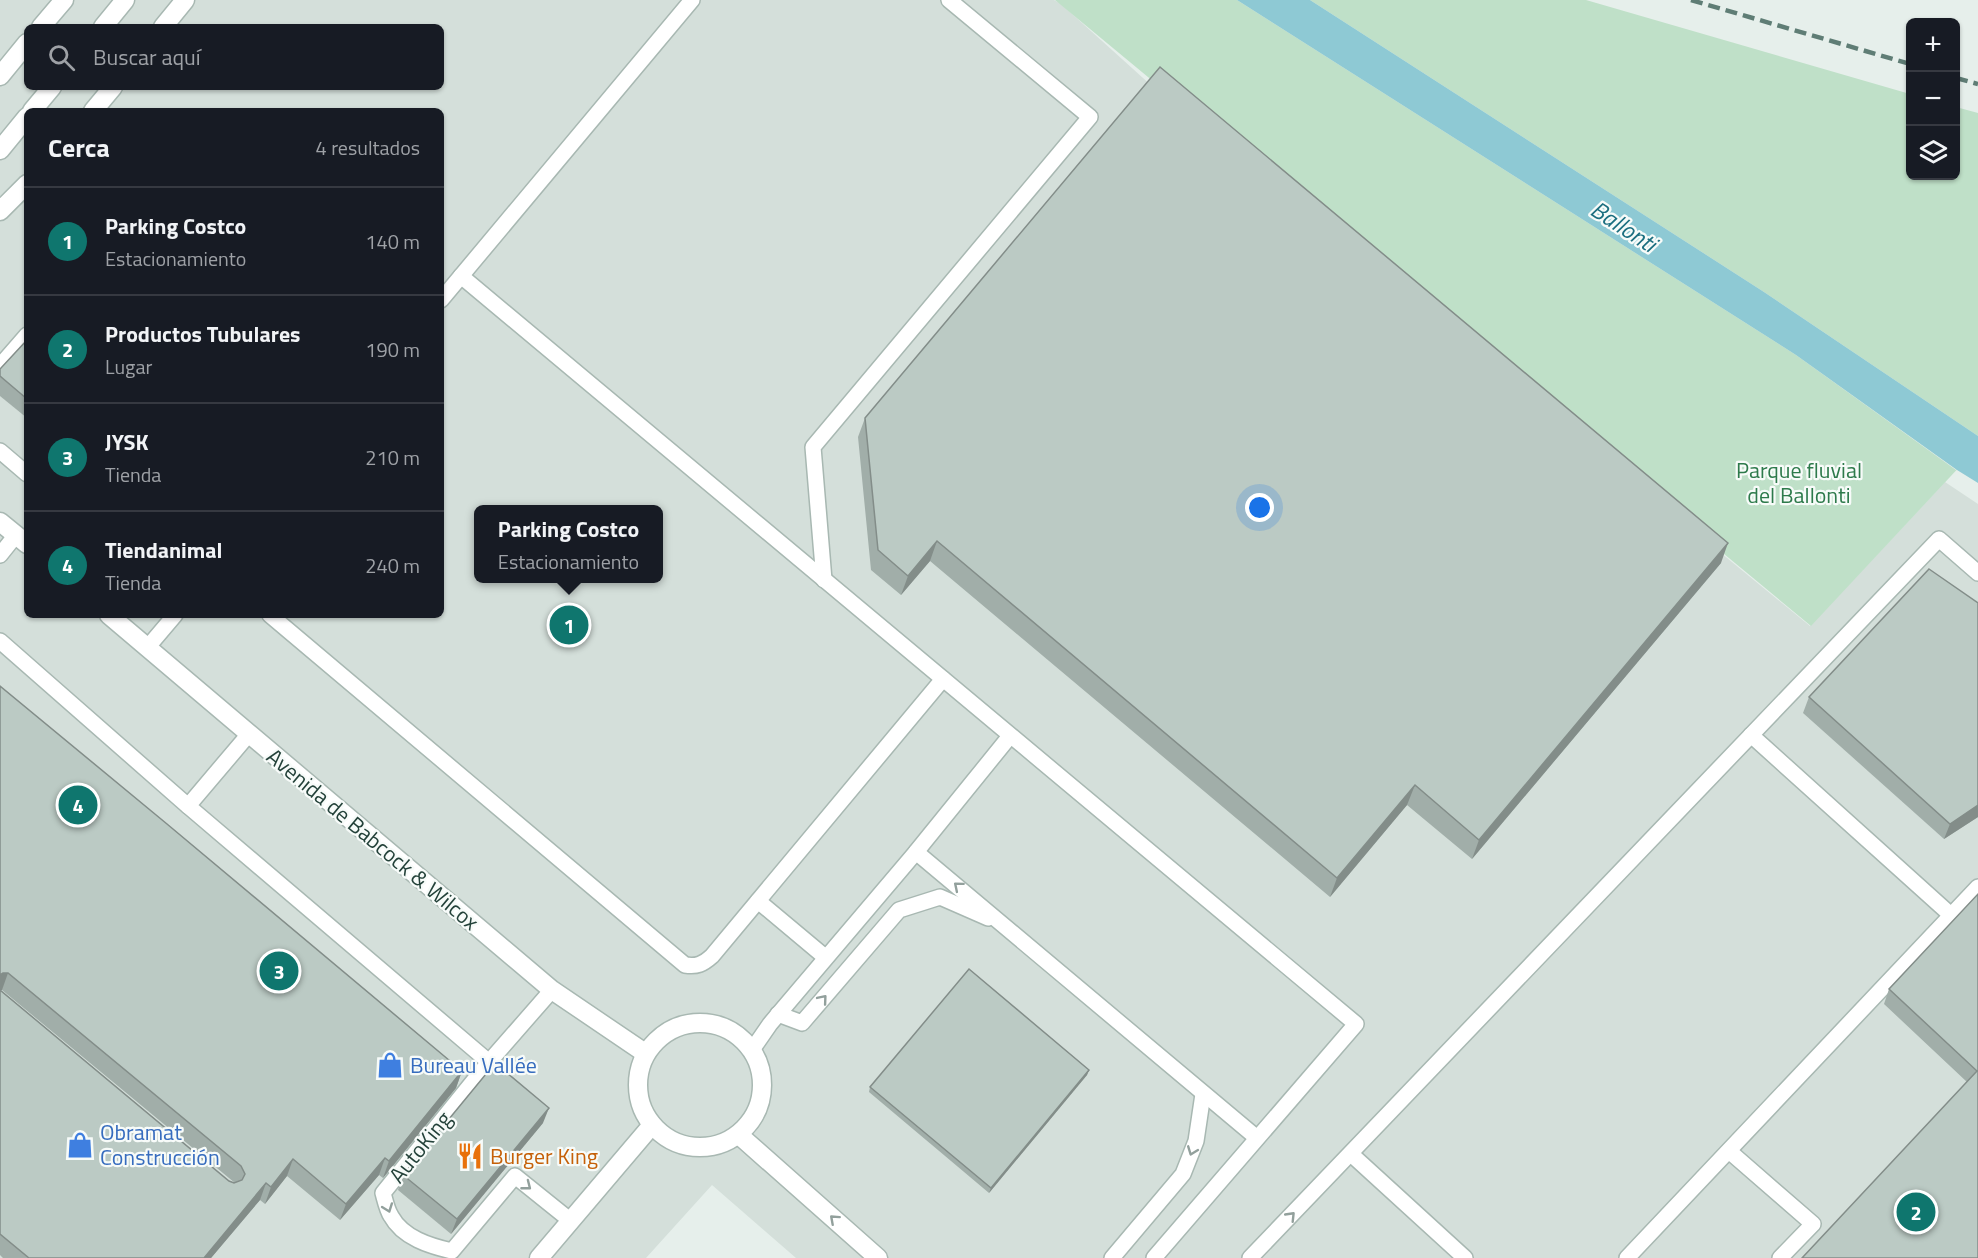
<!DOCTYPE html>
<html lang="es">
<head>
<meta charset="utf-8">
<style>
  :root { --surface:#171b24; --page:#242831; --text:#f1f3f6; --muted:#9ea1a6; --line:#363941; --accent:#0f766e }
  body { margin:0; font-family:"Titillium Web",sans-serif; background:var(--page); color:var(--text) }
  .controls { position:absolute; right:18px; top:18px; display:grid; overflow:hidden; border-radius:9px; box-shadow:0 2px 4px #0004 }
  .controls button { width:54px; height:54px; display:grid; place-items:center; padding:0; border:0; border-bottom:2px solid var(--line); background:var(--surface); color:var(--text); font:30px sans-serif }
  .you { position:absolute; left:1260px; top:508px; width:21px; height:21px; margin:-15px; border:4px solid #fff; border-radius:50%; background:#1a73e8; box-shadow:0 0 0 9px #1a73e833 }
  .badge { display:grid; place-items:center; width:39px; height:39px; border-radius:50%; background:var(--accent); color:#fff; font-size:20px; font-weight:700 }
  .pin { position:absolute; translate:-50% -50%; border:3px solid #fff; box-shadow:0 2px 6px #0006 }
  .popup { position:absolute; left:474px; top:505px; width:189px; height:78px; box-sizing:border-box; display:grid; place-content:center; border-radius:9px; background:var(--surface); filter:drop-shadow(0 2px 4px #0005); font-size:20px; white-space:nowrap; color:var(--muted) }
  .popup b { font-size:22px; color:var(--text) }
  .popup::after { content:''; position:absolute; left:50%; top:100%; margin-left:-12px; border:12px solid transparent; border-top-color:var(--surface) }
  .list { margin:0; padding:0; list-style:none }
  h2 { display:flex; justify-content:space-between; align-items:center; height:78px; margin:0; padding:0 24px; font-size:26px }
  h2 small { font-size:20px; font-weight:400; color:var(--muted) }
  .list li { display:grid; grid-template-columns:39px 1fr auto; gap:18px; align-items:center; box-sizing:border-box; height:108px; padding:0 24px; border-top:2px solid var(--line) }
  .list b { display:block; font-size:22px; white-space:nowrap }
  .list p { margin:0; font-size:20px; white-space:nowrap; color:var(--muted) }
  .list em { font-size:20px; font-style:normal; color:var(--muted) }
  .icon { flex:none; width:33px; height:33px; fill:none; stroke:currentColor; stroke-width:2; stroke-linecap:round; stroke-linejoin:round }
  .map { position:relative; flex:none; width:1978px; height:1258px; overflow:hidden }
  .search { position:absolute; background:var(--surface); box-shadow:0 2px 4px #0004; left:24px; top:24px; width:420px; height:66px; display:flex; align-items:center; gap:15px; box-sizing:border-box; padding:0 21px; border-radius:9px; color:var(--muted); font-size:22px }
  .panel { position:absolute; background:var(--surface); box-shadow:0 2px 4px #0004; left:24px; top:108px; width:420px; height:510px; border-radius:9px }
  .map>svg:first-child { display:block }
  .built { fill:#d4dfda; fill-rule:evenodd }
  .green { fill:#bfe0c8 }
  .water { fill:#8ec9d4 }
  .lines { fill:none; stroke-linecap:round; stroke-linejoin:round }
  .lane-casing { stroke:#a8b8b2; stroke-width:18 }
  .street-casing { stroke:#a8b8b2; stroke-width:21 }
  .lane { stroke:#fff; stroke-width:15 }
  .street { stroke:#fff; stroke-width:18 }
  .rail { stroke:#5f7d75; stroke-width:4.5; stroke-dasharray:12 6; stroke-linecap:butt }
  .wall { fill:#a1aea9 }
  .shaded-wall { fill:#838d89 }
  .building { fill:#bbcac4; stroke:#838d89; stroke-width:1.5 }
  .oneway { stroke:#92a09c }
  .labels { text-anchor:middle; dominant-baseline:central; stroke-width:4.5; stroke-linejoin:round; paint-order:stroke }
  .park-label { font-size:22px; fill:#2d7a4b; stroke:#f7fbf9 }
  .street-label { font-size:22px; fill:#24423a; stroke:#f7fbf9 }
  .shop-label { font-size:22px; fill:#366cbe; stroke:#f7fbf9; text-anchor:start }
  .food-label { font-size:22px; fill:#c56008; stroke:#f7fbf9; text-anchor:start }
  .water-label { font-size:24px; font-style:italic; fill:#1c6f80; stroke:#f7fbf9 }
</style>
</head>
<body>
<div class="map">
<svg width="1978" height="1258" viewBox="0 0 1978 1258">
  <rect width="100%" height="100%" fill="#e6efeb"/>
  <path class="built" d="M0,0H1054L1061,4L1153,87L1810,626L1945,482L1978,504V1258H796L712,1185L646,1258H0ZM27,27H441V87H27ZM27,111H441V615H27ZM479,510H659V578H479Z"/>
  <g class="green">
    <path d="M1055,0H1237L1796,355L1956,470L1978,447L1811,626Z"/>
    <path d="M1310,0H1586L1910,94V176H1956V107L1978,113V436L1764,292Z"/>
  </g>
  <path class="water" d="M1237,0H1310L1764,292L1978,436V483L1957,470L1796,355Z"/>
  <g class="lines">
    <g class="lane-casing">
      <g id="lane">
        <path d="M461,276L1356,1024L1154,1258"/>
        <path d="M441,300L692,0"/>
        <path d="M0,366L27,335"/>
        <path d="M0,451L27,474"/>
        <path d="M0,555L16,535"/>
        <path d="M824,580L813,447L1090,117L949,0"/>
        <path d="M270,615L685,965C697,967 703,964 712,956L943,679"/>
        <path d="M0,641L188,806"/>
        <path d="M147,648L175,615"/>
        <path d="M249,734L188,806L489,1062L552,990"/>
        <path d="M1751,735L1952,916"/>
        <path d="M916,852L1257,1138"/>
        <path d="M758,901L825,957"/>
        <path d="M778,1014L802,1023L899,910L940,897L988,918"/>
        <path d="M752,1050L770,1024L916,852L1010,736"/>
        <path d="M489,1062L383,1193C385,1200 387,1210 391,1216C403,1238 430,1246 452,1251L515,1176L571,1221"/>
        <path d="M1729,1151L1813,1224L1780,1258"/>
        <path d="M1351,1154L1465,1258"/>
        <path d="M1112,1258L1183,1174L1196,1141L1203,1094"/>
        <path d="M1250,1258L1939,539L1978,573"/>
        <path d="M1627,1258L1978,887"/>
      </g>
    </g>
    <g class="street-casing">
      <g id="street">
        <path d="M41,27L64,0"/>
        <path d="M103,27L125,0"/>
        <path d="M163,27L185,0"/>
        <path d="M0,76L27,43"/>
        <path d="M32,111L52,87"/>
        <path d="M93,111L113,87"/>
        <path d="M0,150L27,117"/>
        <path d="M0,211L27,184"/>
        <path d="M0,522L27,544"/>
        <path d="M109,615L552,990L645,1053"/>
        <circle cx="700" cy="1085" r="62"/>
        <path d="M739,1135L878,1258"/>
        <path d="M539,1258L652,1125"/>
      </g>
    </g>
    <use href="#lane" class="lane"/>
    <use href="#street" class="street"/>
    <g class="rail">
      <path d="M1691,0L1910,64"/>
      <path d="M1956,78L1978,84"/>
    </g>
  </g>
  <g class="wall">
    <path d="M27,340V418L0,396V369Z"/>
    <path d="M865,418L1721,563L1472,859L1407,805L1330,897L930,561L901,595L871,570L858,437Z"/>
    <path d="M1978,603V817L1944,839L1803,713L1809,697Z"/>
    <path d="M0,686L462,1071L456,1088L383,1178L379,1175L340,1220L287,1176L265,1204L260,1200L211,1258H3L0,1255V990L229,1181L234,1183H235L2,990Z"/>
    <path d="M1978,894V1258L1967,1082L1884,1004L1889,989Z"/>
    <path d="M1089,1070L1087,1075L989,1193L869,1092L870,1087Z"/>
    <path d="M543,1123L451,1234L398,1190L403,1175Z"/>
  </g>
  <g class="shaded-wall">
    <path d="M937,541L930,561L901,595L908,576Z"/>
    <path d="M1728,543L1721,563L1472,859L1479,840Z"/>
    <path d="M1415,785L1407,805L1330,897L1337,878Z"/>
    <path d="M1978,805V817L1944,839L1950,824Z"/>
    <path d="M3,973H8L2,990H0V975Z"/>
    <path d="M1089,1070L1087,1075L989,1193L991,1188Z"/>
    <path d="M462,1071L456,1088L383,1178L389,1161Z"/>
    <path d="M549,1108L543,1123L451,1234L457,1219Z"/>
    <path d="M385,1158L379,1175L340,1220L346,1204Z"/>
    <path d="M293,1159L287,1176L265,1204L271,1187Z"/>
    <path d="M266,1183L260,1200L211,1258H204Z"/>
  </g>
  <g class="building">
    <path d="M1160,67L1728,543L1479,840L1415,785L1337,878L937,541L908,576L878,550L865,418Z"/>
    <path d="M27,340V399L0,376V369Z"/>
    <path d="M1929,569L1978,603V805L1950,824L1809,697Z"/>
    <path d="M0,686L167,824L462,1071L389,1161L385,1158L346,1204L293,1159L271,1187L266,1183L204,1258H29L0,1234V990L229,1181L234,1183L242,1180L245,1174L241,1166L8,973H3L0,975Z"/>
    <path d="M1978,894V1258H1802L1977,1071L1889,989Z"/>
    <path d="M969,969L1089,1070L991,1188L870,1087Z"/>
    <path d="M495,1063L549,1108L457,1219L403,1175Z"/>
  </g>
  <defs><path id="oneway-chevron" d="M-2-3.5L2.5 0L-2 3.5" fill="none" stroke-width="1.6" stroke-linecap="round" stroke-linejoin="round" transform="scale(1.5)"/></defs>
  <g class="oneway">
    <use href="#oneway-chevron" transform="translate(958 886) rotate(-140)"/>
    <use href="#oneway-chevron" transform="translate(823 999) rotate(-50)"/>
    <use href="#oneway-chevron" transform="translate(1192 1151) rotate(111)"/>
    <use href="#oneway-chevron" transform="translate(527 1186) rotate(38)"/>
    <use href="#oneway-chevron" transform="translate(388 1208) rotate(70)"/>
    <use href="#oneway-chevron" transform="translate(1291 1216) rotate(-46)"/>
    <use href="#oneway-chevron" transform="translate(834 1219) rotate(-138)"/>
  </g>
  <defs>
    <g id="shop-bare" transform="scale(2.07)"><path d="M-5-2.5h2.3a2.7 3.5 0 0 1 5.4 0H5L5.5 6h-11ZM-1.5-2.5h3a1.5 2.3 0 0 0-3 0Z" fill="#3f7fe0" stroke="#f7fbf9" stroke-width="2.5" paint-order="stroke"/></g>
    <g id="restaurant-bare" transform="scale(2.07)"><path d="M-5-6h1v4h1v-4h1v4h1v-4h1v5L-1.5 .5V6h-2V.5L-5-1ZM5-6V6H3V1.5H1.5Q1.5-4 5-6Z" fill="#e8710a" stroke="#f7fbf9" stroke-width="2.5" paint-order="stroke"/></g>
  </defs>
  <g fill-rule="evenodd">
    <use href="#shop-bare" x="390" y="1065"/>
    <use href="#shop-bare" x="80" y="1145"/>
    <use href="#restaurant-bare" x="470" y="1156"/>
  </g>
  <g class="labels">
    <g class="park-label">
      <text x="1799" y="470">Parque fluvial<tspan x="1799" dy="25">del Ballonti</tspan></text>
    </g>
    <g class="street-label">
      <text transform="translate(373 839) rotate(40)">Avenida de Babcock &amp; Wilcox</text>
      <text transform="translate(420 1147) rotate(-51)">AutoKing</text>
    </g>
    <g class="shop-label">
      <text x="410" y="1065">Bureau Vallée</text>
      <text x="100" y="1132">Obramat<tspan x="100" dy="25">Construcción</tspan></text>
    </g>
    <g class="food-label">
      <text x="490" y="1156">Burger King</text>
    </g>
    <g class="water-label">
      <text transform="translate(1624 226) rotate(33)">Ballonti</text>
    </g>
  </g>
</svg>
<div class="controls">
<button>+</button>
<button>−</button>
<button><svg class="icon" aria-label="layers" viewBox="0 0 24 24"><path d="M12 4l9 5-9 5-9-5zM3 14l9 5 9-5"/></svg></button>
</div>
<div class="you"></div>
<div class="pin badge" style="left:569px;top:625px">1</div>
<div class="popup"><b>Parking Costco</b>Estacionamiento</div>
<div class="pin badge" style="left:1916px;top:1212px">2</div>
<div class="pin badge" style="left:279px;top:971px">3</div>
<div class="pin badge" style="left:78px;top:805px">4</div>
<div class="search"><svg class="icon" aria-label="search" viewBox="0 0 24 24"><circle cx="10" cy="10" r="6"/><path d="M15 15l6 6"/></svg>Buscar aquí</div>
<section class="panel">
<h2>Cerca<small>4 resultados</small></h2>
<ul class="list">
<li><span class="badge">1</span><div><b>Parking Costco</b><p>Estacionamiento</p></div><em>140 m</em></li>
<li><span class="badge">2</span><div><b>Productos Tubulares</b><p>Lugar</p></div><em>190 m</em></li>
<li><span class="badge">3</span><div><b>JYSK</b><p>Tienda</p></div><em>210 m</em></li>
<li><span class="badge">4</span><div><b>Tiendanimal</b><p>Tienda</p></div><em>240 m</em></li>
</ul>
</section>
</div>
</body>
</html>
